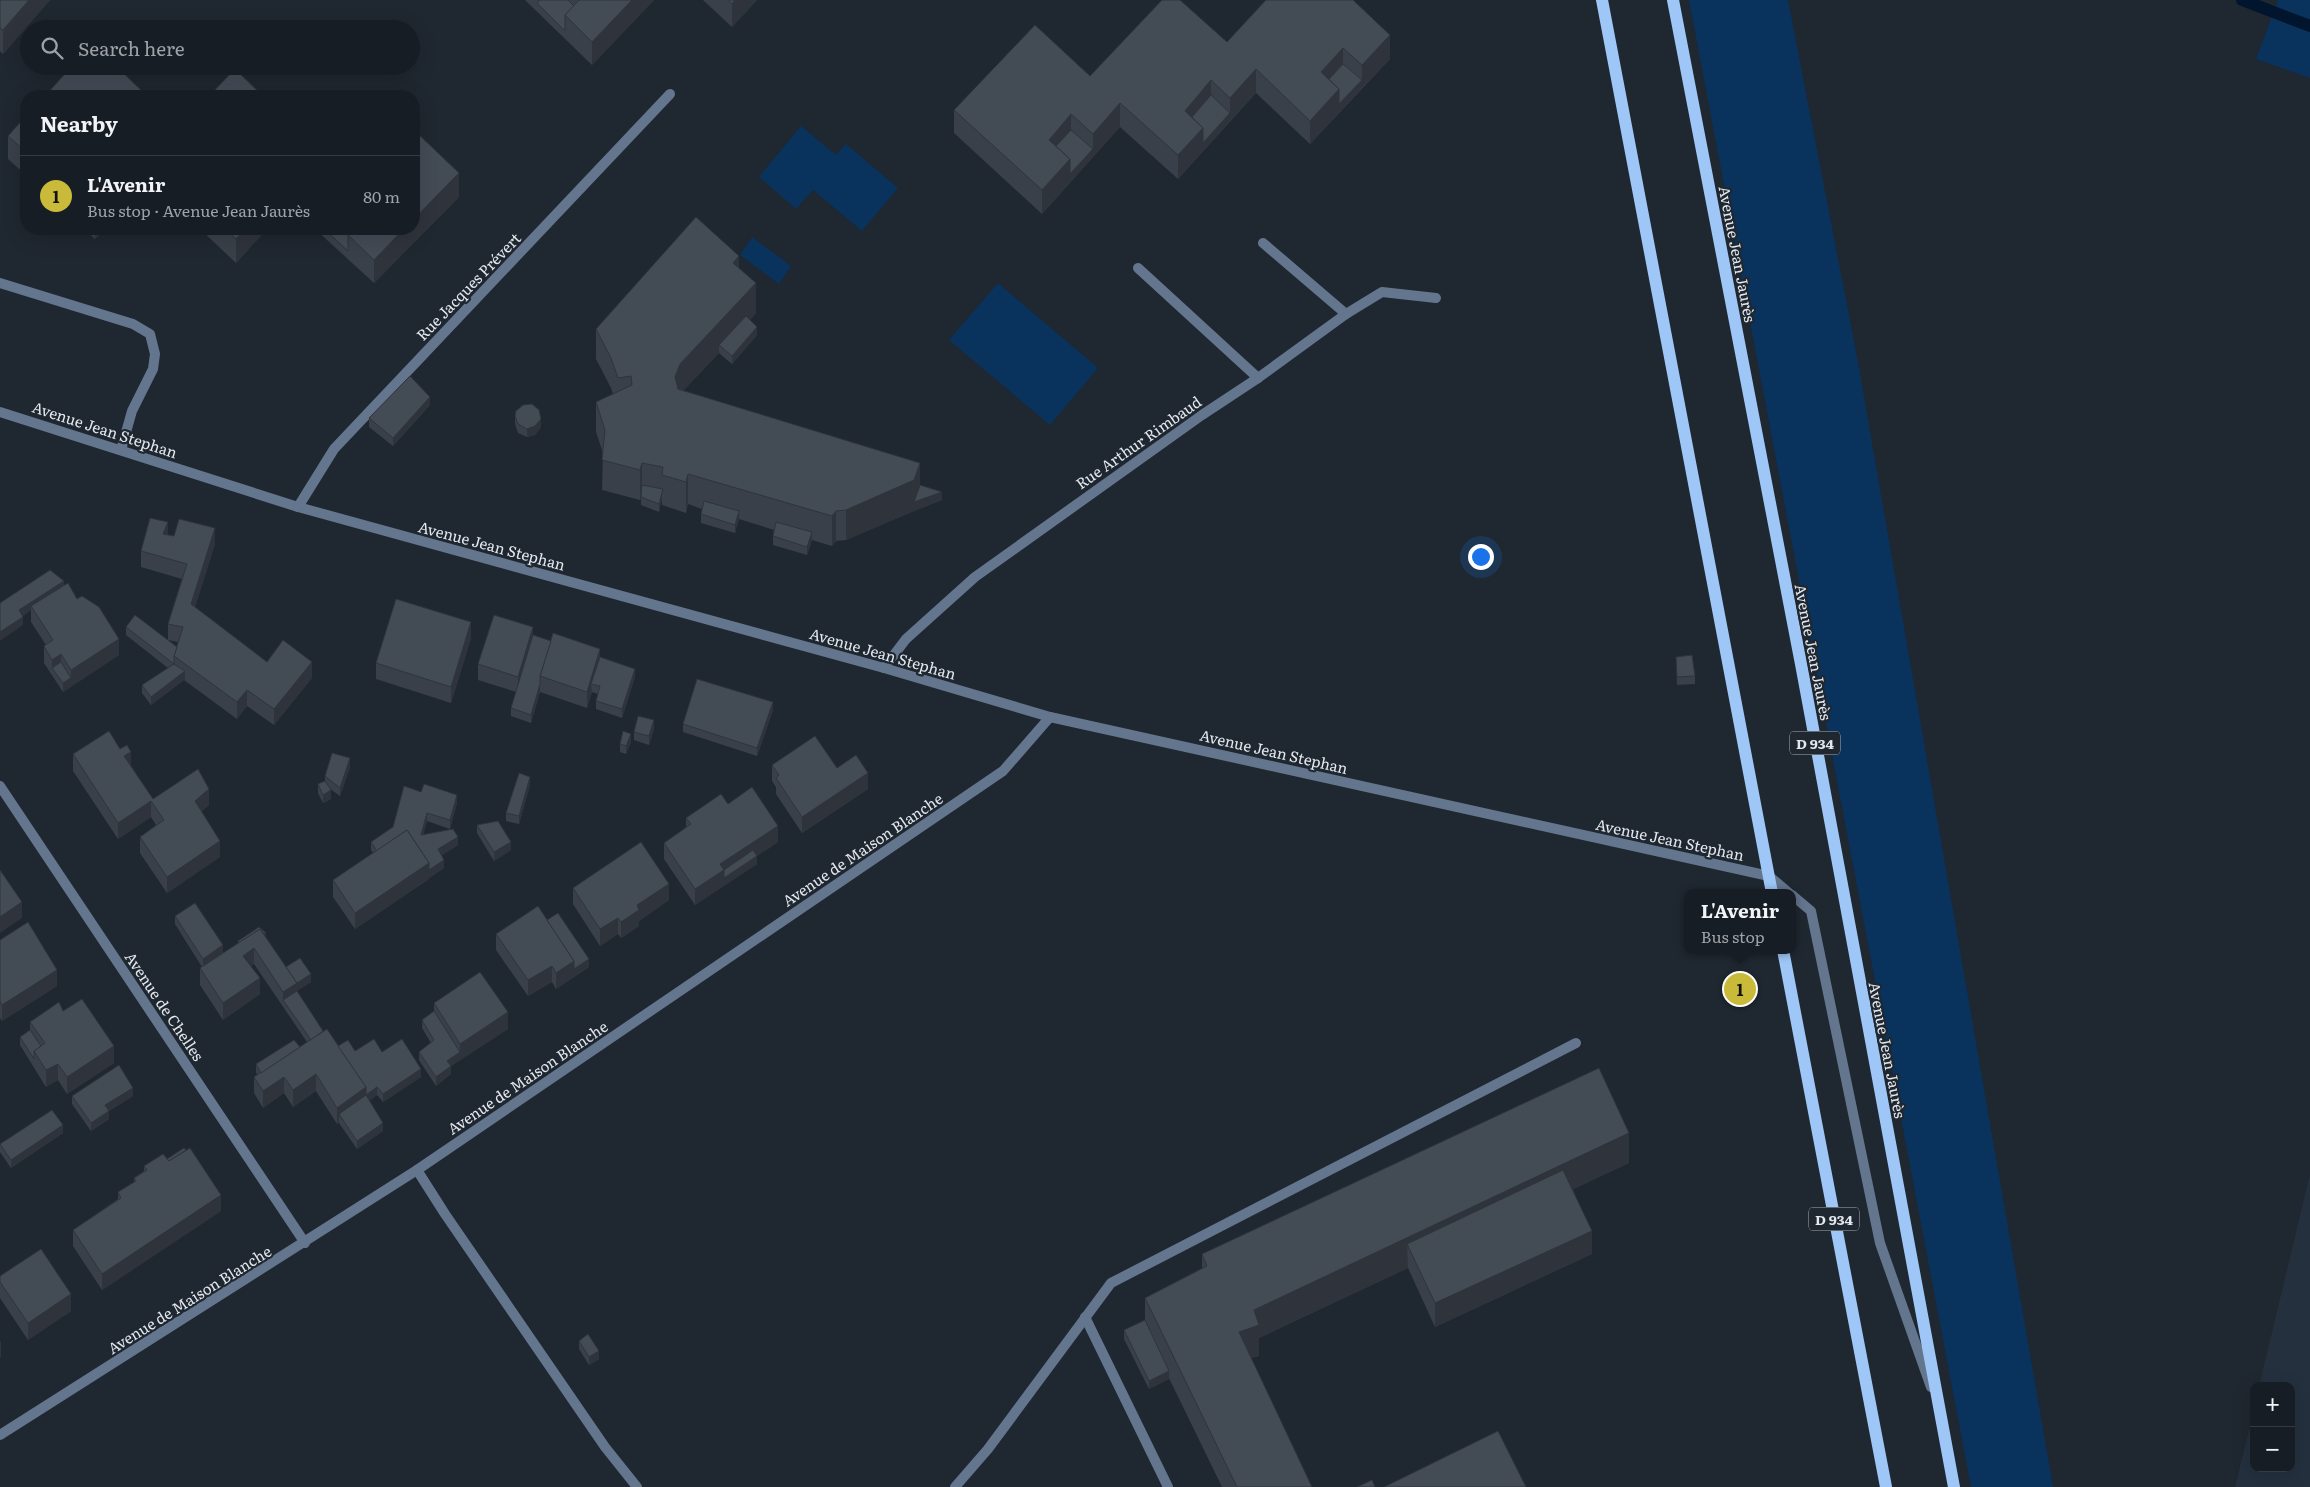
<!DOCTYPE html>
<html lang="en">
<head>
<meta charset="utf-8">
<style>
  :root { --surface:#171d24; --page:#242a31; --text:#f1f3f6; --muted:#9ea2a6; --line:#363b41; --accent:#c9ba3a }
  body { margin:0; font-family:Literata,serif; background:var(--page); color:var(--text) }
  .controls { position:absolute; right:15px; bottom:15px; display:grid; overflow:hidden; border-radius:10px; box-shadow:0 5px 20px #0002 }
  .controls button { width:45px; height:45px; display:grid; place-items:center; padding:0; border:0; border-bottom:1px solid var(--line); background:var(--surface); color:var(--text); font:25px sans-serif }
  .you { position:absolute; left:1480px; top:556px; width:18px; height:18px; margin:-12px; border:4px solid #fff; border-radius:50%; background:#1a73e8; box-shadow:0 0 0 8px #1a73e833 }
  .badge { display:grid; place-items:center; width:32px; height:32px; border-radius:50%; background:var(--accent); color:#111; font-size:16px; font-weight:700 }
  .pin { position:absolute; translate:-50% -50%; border:2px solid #fff; box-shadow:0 1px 5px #0006 }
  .popup { position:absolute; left:1684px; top:889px; width:112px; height:65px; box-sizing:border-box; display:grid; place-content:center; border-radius:10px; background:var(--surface); filter:drop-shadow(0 1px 4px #0005); font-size:16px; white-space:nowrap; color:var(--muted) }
  .popup b { font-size:19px; color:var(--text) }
  .popup::after { content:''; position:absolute; left:50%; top:100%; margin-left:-10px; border:10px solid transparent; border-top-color:var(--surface) }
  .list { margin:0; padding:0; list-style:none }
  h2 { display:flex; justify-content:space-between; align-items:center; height:65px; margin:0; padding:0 20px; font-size:21px }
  h2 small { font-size:16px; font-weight:400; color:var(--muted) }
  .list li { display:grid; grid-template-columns:32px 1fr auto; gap:15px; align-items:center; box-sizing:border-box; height:80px; padding:0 20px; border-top:1px solid var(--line) }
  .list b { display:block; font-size:19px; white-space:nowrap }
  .list p { margin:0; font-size:16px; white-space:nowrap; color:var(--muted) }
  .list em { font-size:16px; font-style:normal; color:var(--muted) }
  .icon { flex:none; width:28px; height:28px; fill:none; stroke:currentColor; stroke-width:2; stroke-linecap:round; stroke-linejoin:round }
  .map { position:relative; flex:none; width:2310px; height:1487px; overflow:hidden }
  .search { position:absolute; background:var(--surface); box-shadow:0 5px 20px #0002; left:20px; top:20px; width:400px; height:55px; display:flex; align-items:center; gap:12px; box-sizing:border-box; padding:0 18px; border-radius:28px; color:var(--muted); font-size:19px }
  .panel { position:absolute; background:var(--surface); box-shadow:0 5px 20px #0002; left:20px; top:90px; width:400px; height:145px; border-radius:20px }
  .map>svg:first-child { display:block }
  .built { fill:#24303e }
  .green { fill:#09335c }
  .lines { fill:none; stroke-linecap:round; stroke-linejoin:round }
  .stream { stroke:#01152e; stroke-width:12 }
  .lane { stroke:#63768e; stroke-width:10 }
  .street { stroke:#63768e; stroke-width:10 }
  .primary { stroke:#9ec7f7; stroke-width:12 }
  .wall { fill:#3a4049 }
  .shaded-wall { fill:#2f343c }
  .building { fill:#434b55; stroke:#2f343c }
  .labels { text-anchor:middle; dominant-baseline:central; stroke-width:4.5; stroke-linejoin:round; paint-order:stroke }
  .shield { fill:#1f2730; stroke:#a8aeb5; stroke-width:1 }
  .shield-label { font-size:14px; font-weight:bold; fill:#e3e8ee }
  .street-label { font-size:15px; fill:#e3e8ee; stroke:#1f2730 }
</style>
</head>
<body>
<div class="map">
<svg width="2310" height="1487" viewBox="0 0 2310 1487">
  <rect width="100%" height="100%" fill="#1f2730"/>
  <path class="built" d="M2310,1174V1487H2235L2254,1410V1468H2291V1386H2259Z"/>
  <g class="green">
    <path d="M1689,0H1788L1858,362L2053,1487H1971Z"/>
    <path d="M2278,0H2310V78L2256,59Z"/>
    <path d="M801,126L836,155L846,144L898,188L862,231L813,190L796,209L759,177Z"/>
    <path d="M752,237L791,266L779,284L740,255Z"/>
    <path d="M998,283L1098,368L1050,425L949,340Z"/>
  </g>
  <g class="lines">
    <path class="stream" d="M2242,0L2310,26"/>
    <g class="lane">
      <path d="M1263,243L1346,314"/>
      <path d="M1138,268L1258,378"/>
      <path d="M0,283L133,324L150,334L155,354L153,369L132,411L121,450"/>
      <path d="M417,1170L445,1214L605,1447L637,1487"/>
      <path d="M1085,1317L1168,1487"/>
      <path d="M955,1487L988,1449L1111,1283L1576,1043"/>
    </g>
    <g class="street">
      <path d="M0,412L298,507L884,668L1050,717L1769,876L1789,893"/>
      <path d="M298,507L334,449L670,94"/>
      <path d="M884,668L906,639L975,577L1202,415L1258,378L1346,314L1382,292L1436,298"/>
      <path d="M0,786L305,1243"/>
      <path d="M1792,895L1811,911L1880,1243L1931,1387"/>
      <path d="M0,1435L417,1170L1003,771L1050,717"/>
    </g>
    <g class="primary">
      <path d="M1602,0L1772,893"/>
      <path d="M1673,0L1801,664L1954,1487"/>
      <path d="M1783,950L1886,1487"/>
    </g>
  </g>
  <g class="wall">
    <path d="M0,0H50L3,54L0,51Z"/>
    <path d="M525,0H654L592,65Z"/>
    <path d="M703,0H757L732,27Z"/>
    <path d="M1266,0L1390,59L1310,144L1256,93L1178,179L1120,127L1042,214L954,133V110L1090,76L1227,42Z"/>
    <path d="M26,116V175L8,159V136Z"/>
    <path d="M459,197L374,283L315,229H414Z"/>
    <path d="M84,229H106L95,239Z"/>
    <path d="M200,229H267L236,263Z"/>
    <path d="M739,268L756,313L750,320L757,335L732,364L719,353L683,391L920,485L942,500L914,511L846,540L836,541L832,546L812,540L807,555L773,545V536L774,530L739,519L735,533L701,523V514L702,509L688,504L686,513L662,505V499L659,512L641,505V498L640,500L602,490L603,453L596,432V402L613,394L611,388L596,359V329Z"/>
    <path d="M430,405L393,446L369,427V418Z"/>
    <path d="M515,416L541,427L535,435L527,437L518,433L515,424Z"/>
    <path d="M168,535L215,544L195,607L267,662L312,678L274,725L247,706L237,719L184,680L151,705L142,693V685L168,668L126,635V627L177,647L178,642L168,640V624L182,579L141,567V551Z"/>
    <path d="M64,585L77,599L119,655L63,692L44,663V646L46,645L31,622V610L22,616L23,625L0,603Z"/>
    <path d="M533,635L600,657L635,677L622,718L596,709V701L598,694L592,692L587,708L540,692L531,723L511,716V708L516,692L478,680V664Z"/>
    <path d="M471,638L451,703L376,679V663Z"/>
    <path d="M1676,657L1695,676V684L1677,685Z"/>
    <path d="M773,710L757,756L683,732V724Z"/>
    <path d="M654,729L649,745L634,740V732Z"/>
    <path d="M631,742L626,754L620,752V744Z"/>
    <path d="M120,749L153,799L209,805L201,812L220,857L167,893L140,853V837L156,825L151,817L118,839L73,771V754Z"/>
    <path d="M772,765L837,768L868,789L802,833L776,794V787L772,781Z"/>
    <path d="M350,767L340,796L329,788L331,799L323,803L318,793V784L325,781V776Z"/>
    <path d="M530,785L519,824L506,821V813Z"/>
    <path d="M404,786L457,803L450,829L427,821L423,835L458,845L442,855L444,868L429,878V879L355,929L333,897V880L373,853L371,850V842L393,827Z"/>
    <path d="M728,804L778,842L757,856V864L695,905L664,859V843L686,828V818Z"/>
    <path d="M477,825L511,850L494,861L477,833Z"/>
    <path d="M573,888L669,900L639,921V926L621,938L618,934L600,946L573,904Z"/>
    <path d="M175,916L223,953L238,944V941L266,937L286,967L311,982L297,991L323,1031L338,1046L355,1051L382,1052L421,1077L383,1102L377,1095L369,1101L383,1131L357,1149L339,1123L337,1124L316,1091L293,1107L284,1093L263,1108L254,1093V1077L257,1075L256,1072V1064L300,1047L307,1042L254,964L251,966L260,994L223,1020L200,985V968L202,967L175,924Z"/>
    <path d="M547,920L589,967L556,989L552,982L528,996L496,950V934Z"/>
    <path d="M0,940L57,986L2,1021L0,1018Z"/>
    <path d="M434,1003L508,1029L451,1066V1074L436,1086L419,1060V1052L431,1043L422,1028V1020L434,1011Z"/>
    <path d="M63,1011L114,1063L67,1094L58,1080L46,1087L20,1045V1037L30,1030V1022Z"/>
    <path d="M72,1096H133L109,1111V1119L91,1131L72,1104Z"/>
    <path d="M63,1133L11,1168L0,1152V1144Z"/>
    <path d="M167,1159L221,1211L102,1290L73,1246V1230L118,1199V1192L134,1182V1178L144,1171V1166Z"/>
    <path d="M1629,1163L1573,1189L1592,1254L1435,1327L1408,1268L1259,1338V1356L1251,1358L1312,1487H1222L1169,1378V1379L1149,1389L1124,1339V1330L1145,1320V1298L1202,1268V1254Z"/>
    <path d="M0,1276L71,1311L28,1340L0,1298Z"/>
    <path d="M579,1341L599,1359L589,1365L579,1349Z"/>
  </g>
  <g class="shaded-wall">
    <path d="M29,0H50L3,54V30Z"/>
    <path d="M632,0H654L592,65V42Z"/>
    <path d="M735,0H757L732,27V4Z"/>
    <path d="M1390,35V59L1362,88V65Z"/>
    <path d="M1343,48V72L1321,87V72Z"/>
    <path d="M1256,69V93L1230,121V98Z"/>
    <path d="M1211,80V104L1189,130L1185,111Z"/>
    <path d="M1362,80V88L1310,144V121L1339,89Z"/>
    <path d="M1120,103V127L1042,214V190L1070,159L1093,149V134Z"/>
    <path d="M1230,113V121L1178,179V155L1203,128Z"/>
    <path d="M1071,114V138L1053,159L1049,140Z"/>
    <path d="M459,173V197L374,283V260L404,229H414V219Z"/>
    <path d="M95,229H106L95,239Z"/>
    <path d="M245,229H267L236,263V239Z"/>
    <path d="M739,256V286L733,263Z"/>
    <path d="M756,283V313L723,349L719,345V353L680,394L675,407V377L680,364Z"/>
    <path d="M757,327V335L732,364V356Z"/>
    <path d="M430,397V405L393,446V438Z"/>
    <path d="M541,419V427L535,435L527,437V429Z"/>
    <path d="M642,463V493L640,500V470Z"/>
    <path d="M920,463V493L942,492V500L914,511L846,540V510Z"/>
    <path d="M688,474V504L686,513V482Z"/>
    <path d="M662,491V499L659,512V504Z"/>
    <path d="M739,511V519L735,533V525Z"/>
    <path d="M836,511V541L832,546V516Z"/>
    <path d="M168,522V538L163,534Z"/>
    <path d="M215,528V544L191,620V604Z"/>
    <path d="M812,532V540L807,555V547Z"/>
    <path d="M64,581V589L31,606V610L19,619V610Z"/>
    <path d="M23,617V625L0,641V632Z"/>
    <path d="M471,622V638L451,703V687Z"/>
    <path d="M533,627V644L518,693V677Z"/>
    <path d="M119,639V655L63,692V683L71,678V670Z"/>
    <path d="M600,649V665L591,684L592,692L587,708V692Z"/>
    <path d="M61,654V671L52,668V660Z"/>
    <path d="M312,662V678L274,725V709Z"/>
    <path d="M635,669V677L622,718V709Z"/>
    <path d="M185,671V679L151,705V697Z"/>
    <path d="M540,684V692L531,723V715Z"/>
    <path d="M247,690V706L237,719V702Z"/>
    <path d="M773,702V710L757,756V748Z"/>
    <path d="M654,720V729L649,745V736Z"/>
    <path d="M631,734V742L626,754V746Z"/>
    <path d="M131,752V768L124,756Z"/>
    <path d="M350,758V767L340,796V788Z"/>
    <path d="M868,773V789L802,833V817Z"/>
    <path d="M530,777V785L519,824V816Z"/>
    <path d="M209,789V805L195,817V801Z"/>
    <path d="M331,790V799L323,803V795Z"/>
    <path d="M457,795V803L450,829V820Z"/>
    <path d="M151,801V817L118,839V823Z"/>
    <path d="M427,813V821L421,843V835Z"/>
    <path d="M778,826V842L757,856V864L724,886V878V886L695,905V889L720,864Z"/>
    <path d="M458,837V845L438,858V849Z"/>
    <path d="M220,841V857L167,893V877Z"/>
    <path d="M511,842V850L494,861V852Z"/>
    <path d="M444,860V868L429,878V879L355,929V913L429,863Z"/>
    <path d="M669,884V900L639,921V926L621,938V922L637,905Z"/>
    <path d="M22,902V918L0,933V917Z"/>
    <path d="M618,918V934L600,946V929Z"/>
    <path d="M266,933V942L254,948V964L243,972L242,947Z"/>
    <path d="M223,945V953L203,967V959Z"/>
    <path d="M589,959V967L556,989V973L574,961Z"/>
    <path d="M552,966V982L528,996V980Z"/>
    <path d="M57,970V986L2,1021V1005Z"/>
    <path d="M311,974V982L283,1000V992Z"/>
    <path d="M260,978V994L223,1020V1003Z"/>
    <path d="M508,1012V1029L451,1066V1074L436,1086V1077L447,1061L460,1052V1044Z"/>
    <path d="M114,1046V1063L67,1094V1077Z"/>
    <path d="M58,1064V1080L46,1087V1070Z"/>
    <path d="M421,1069V1077L383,1102V1094Z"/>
    <path d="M316,1074V1091L293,1107V1090Z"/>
    <path d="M284,1077V1093L263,1108V1091Z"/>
    <path d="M366,1087H377V1095L342,1120L339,1114V1123L337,1124V1108Z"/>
    <path d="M133,1088V1096L105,1113V1105Z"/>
    <path d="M109,1111V1119L91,1131V1123Z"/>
    <path d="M383,1123V1131L357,1149V1141Z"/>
    <path d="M63,1125V1133L11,1168V1160Z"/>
    <path d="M1629,1133V1163L1417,1263L1407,1244L1408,1268L1259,1338V1356L1239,1362V1332L1254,1310Z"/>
    <path d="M221,1195V1211L102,1290V1274Z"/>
    <path d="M1592,1231V1254L1435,1327V1303Z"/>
    <path d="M71,1294V1311L28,1340V1323Z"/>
    <path d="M1,1341V1357L0,1358V1342Z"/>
    <path d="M599,1351V1359L589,1365V1357Z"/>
    <path d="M1169,1371V1379L1149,1389V1381Z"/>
  </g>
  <g class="building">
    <path d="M0,0H29L3,30L0,28Z"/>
    <path d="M540,0H568L574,6L565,15V31L537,3Z"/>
    <path d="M579,0H632L592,42L565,15Z"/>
    <path d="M728,0H735L732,4Z"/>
    <path d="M1162,0H1180L1227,42L1266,0H1353L1390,35L1362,65L1343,48L1321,72L1339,89L1310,121L1256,69L1230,98L1211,80L1185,111L1203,128L1178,155L1120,103L1093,134L1071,114L1049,140L1070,159L1042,190L954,110L1035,25L1090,76Z"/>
    <path d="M1343,64L1362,80L1339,104V89L1329,79Z"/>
    <path d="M72,66H116L147,96H45Z"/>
    <path d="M235,69L263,96H209Z"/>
    <path d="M375,93L378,96H372Z"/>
    <path d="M1211,95L1230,113L1203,143V128L1192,117Z"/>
    <path d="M26,116V152L8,136Z"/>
    <path d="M414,130L459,173L414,219Z"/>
    <path d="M1071,130L1093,149L1070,174V159L1056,146Z"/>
    <path d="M696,217L739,256L733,263L756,283L680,364L675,377L678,389L920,463L914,480L846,510L836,511L832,516L688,474L686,482L662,475L663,467L642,463L640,470L602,460L605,430L596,402L632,385L631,376L618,378L611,358L596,329Z"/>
    <path d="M225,229H245L236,239Z"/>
    <path d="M324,229H353L348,235V251Z"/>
    <path d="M353,229H404L374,260L348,235Z"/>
    <path d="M746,316L757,327L732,356L719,345Z"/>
    <path d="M410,376L430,397L393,438L369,418Z"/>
    <path d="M532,404L539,410L541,419L535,426L527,429L518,424L515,416L516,411L523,405Z"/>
    <path d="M642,485L663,489L659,504L641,497Z"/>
    <path d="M920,485L942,492L914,502Z"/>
    <path d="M704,501L739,511L735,525L701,514Z"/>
    <path d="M150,518L168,522L163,534L174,536L179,519L215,528L191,604L267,662L283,640L312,662L274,709L247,690L237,702L174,656L183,627L168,624L187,564L141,551Z"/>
    <path d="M776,522L812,532L807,547L773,536Z"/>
    <path d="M50,570L64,581L19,610L23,617L0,632V603Z"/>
    <path d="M68,583L77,599L82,596L99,607L119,639L71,670L61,654L52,660L44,646L53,640L31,606Z"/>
    <path d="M396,599L471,622L451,687L376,663Z"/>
    <path d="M135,615L177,647L174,656V664L126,627Z"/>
    <path d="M494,615L533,627L518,677L478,664Z"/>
    <path d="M553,633L600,649L587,692L540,676Z"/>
    <path d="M533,635L551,641L540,676V684L531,715L511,708Z"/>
    <path d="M1692,655L1695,676L1677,677L1676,657Z"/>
    <path d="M600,657L635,669L622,709L596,701L600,686L591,684Z"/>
    <path d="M61,662L71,678L63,683L52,668Z"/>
    <path d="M174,664L185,671L151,697L142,685Z"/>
    <path d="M697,679L773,702L757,748L683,724Z"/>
    <path d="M638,716L654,720L649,736L634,732Z"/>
    <path d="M109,731L120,749L127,745L131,752L124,756L153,799L198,769L209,789L195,801L220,841L167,877L140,837L164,820L151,801L118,823L73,754Z"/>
    <path d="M623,731L631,734L626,746L620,744Z"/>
    <path d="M815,736L837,768L856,755L868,773L802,817L776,778L779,775L772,765Z"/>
    <path d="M332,753L350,758L340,788L325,776Z"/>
    <path d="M519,773L530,777L519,816L506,813Z"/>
    <path d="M325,781L331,790L323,795L318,784Z"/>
    <path d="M424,784L457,795L450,820L427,813L421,835L453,829L458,837L438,849L444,860L429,870V863L407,830L377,851L371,842L393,827L404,786L421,792Z"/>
    <path d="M752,787L778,826L720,864L724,870L695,889L664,843L691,824L686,818L721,794L728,804Z"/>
    <path d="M498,821L511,842L494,852L477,825Z"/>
    <path d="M407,830L429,863L355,913L333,880Z"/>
    <path d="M641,842L669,884L637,905L639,910L621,922L618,918L600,929L573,888Z"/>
    <path d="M753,850L757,856L724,878V870Z"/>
    <path d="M0,870L22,902L0,917Z"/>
    <path d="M195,903L223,945L203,959L175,916Z"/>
    <path d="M538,906L574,961L556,973L552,966L528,980L496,934Z"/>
    <path d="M558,913L589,959L574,969V961L547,920Z"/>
    <path d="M28,922L57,970L2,1005L0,1001V940Z"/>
    <path d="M259,927L266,933L264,934L260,929L239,943L238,941Z"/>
    <path d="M260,929L297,983L283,992L254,948L243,956L260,978L223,1003L200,968Z"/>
    <path d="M300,958L311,974L297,983L286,967Z"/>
    <path d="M480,972L508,1012L460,1044L434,1003Z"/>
    <path d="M297,991L323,1031L311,1040L283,1000Z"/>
    <path d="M82,999L114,1046L67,1077L58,1064L46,1070L34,1051L45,1043L30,1022L59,1002L63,1011Z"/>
    <path d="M434,1011L460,1052L447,1061L451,1066L436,1077L419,1052L434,1040L422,1020Z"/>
    <path d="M327,1029L366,1087L337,1108L316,1074L293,1090L284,1077L263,1091L254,1077Z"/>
    <path d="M30,1030L41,1046L34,1051V1059L20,1037Z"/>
    <path d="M374,1039L382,1052L402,1039L421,1069L383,1094L377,1087L366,1095V1087L338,1046L348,1040L355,1051Z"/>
    <path d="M294,1040L300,1047L261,1073L256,1064Z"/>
    <path d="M119,1065L133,1088L105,1105L109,1111L91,1123L72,1096Z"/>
    <path d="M1599,1068L1629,1133L1254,1310L1259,1325L1239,1332L1312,1487H1237L1145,1298L1207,1266L1202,1254Z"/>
    <path d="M366,1095L383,1123L357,1141L339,1114Z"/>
    <path d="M52,1110L63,1125L11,1160L0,1144Z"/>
    <path d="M184,1148L186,1150L169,1161L167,1159Z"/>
    <path d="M190,1148L221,1195L102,1274L73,1230L121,1198L118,1192L136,1181L134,1178L147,1170L144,1166L163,1154L169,1161Z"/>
    <path d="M1563,1170L1592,1231L1435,1303L1407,1244Z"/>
    <path d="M41,1249L71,1294L28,1323L0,1282V1276Z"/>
    <path d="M1145,1320L1169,1371L1149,1381L1124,1330Z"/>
    <path d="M588,1334L599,1351L589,1357L579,1341Z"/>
    <path d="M1498,1431L1526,1487H1384Z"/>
    <path d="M1372,1480L1375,1487H1357Z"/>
  </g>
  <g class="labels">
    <g class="shield">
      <rect x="1790" y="731.5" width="50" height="23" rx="4"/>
      <rect x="1809" y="1207.5" width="50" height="23" rx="4"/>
    </g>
    <g class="shield-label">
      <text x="1815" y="743">D 934</text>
      <text x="1834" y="1219">D 934</text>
    </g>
    <g class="street-label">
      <text transform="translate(1738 254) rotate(79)">Avenue Jean Jaurès</text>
      <text transform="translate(468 286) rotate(-46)">Rue Jacques Prévert</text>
      <text transform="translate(105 429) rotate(18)">Avenue Jean Stephan</text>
      <text transform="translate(1138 442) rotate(-35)">Rue Arthur Rimbaud</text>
      <text transform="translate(492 545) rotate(15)">Avenue Jean Stephan</text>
      <text transform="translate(1814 652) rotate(79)">Avenue Jean Jaurès</text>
      <text transform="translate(883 653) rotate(16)">Avenue Jean Stephan</text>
      <text transform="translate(1274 751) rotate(13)">Avenue Jean Stephan</text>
      <text transform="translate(1670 839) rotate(12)">Avenue Jean Stephan</text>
      <text transform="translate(862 849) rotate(-34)">Avenue de Maison Blanche</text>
      <text transform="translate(165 1006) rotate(56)">Avenue de Chelles</text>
      <text transform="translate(1888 1050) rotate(79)">Avenue Jean Jaurès</text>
      <text transform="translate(527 1077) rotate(-34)">Avenue de Maison Blanche</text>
      <text transform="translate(189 1299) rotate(-32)">Avenue de Maison Blanche</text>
    </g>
  </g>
</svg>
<div class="controls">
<button>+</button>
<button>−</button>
</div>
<div class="you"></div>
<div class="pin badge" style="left:1740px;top:989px">1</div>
<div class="popup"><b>L'Avenir</b>Bus stop</div>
<div class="search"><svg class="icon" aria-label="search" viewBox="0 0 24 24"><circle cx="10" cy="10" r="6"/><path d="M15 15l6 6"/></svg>Search here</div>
<section class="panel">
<h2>Nearby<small></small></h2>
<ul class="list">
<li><span class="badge">1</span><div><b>L'Avenir</b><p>Bus stop · Avenue Jean Jaurès</p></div><em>80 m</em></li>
</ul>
</section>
</div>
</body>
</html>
